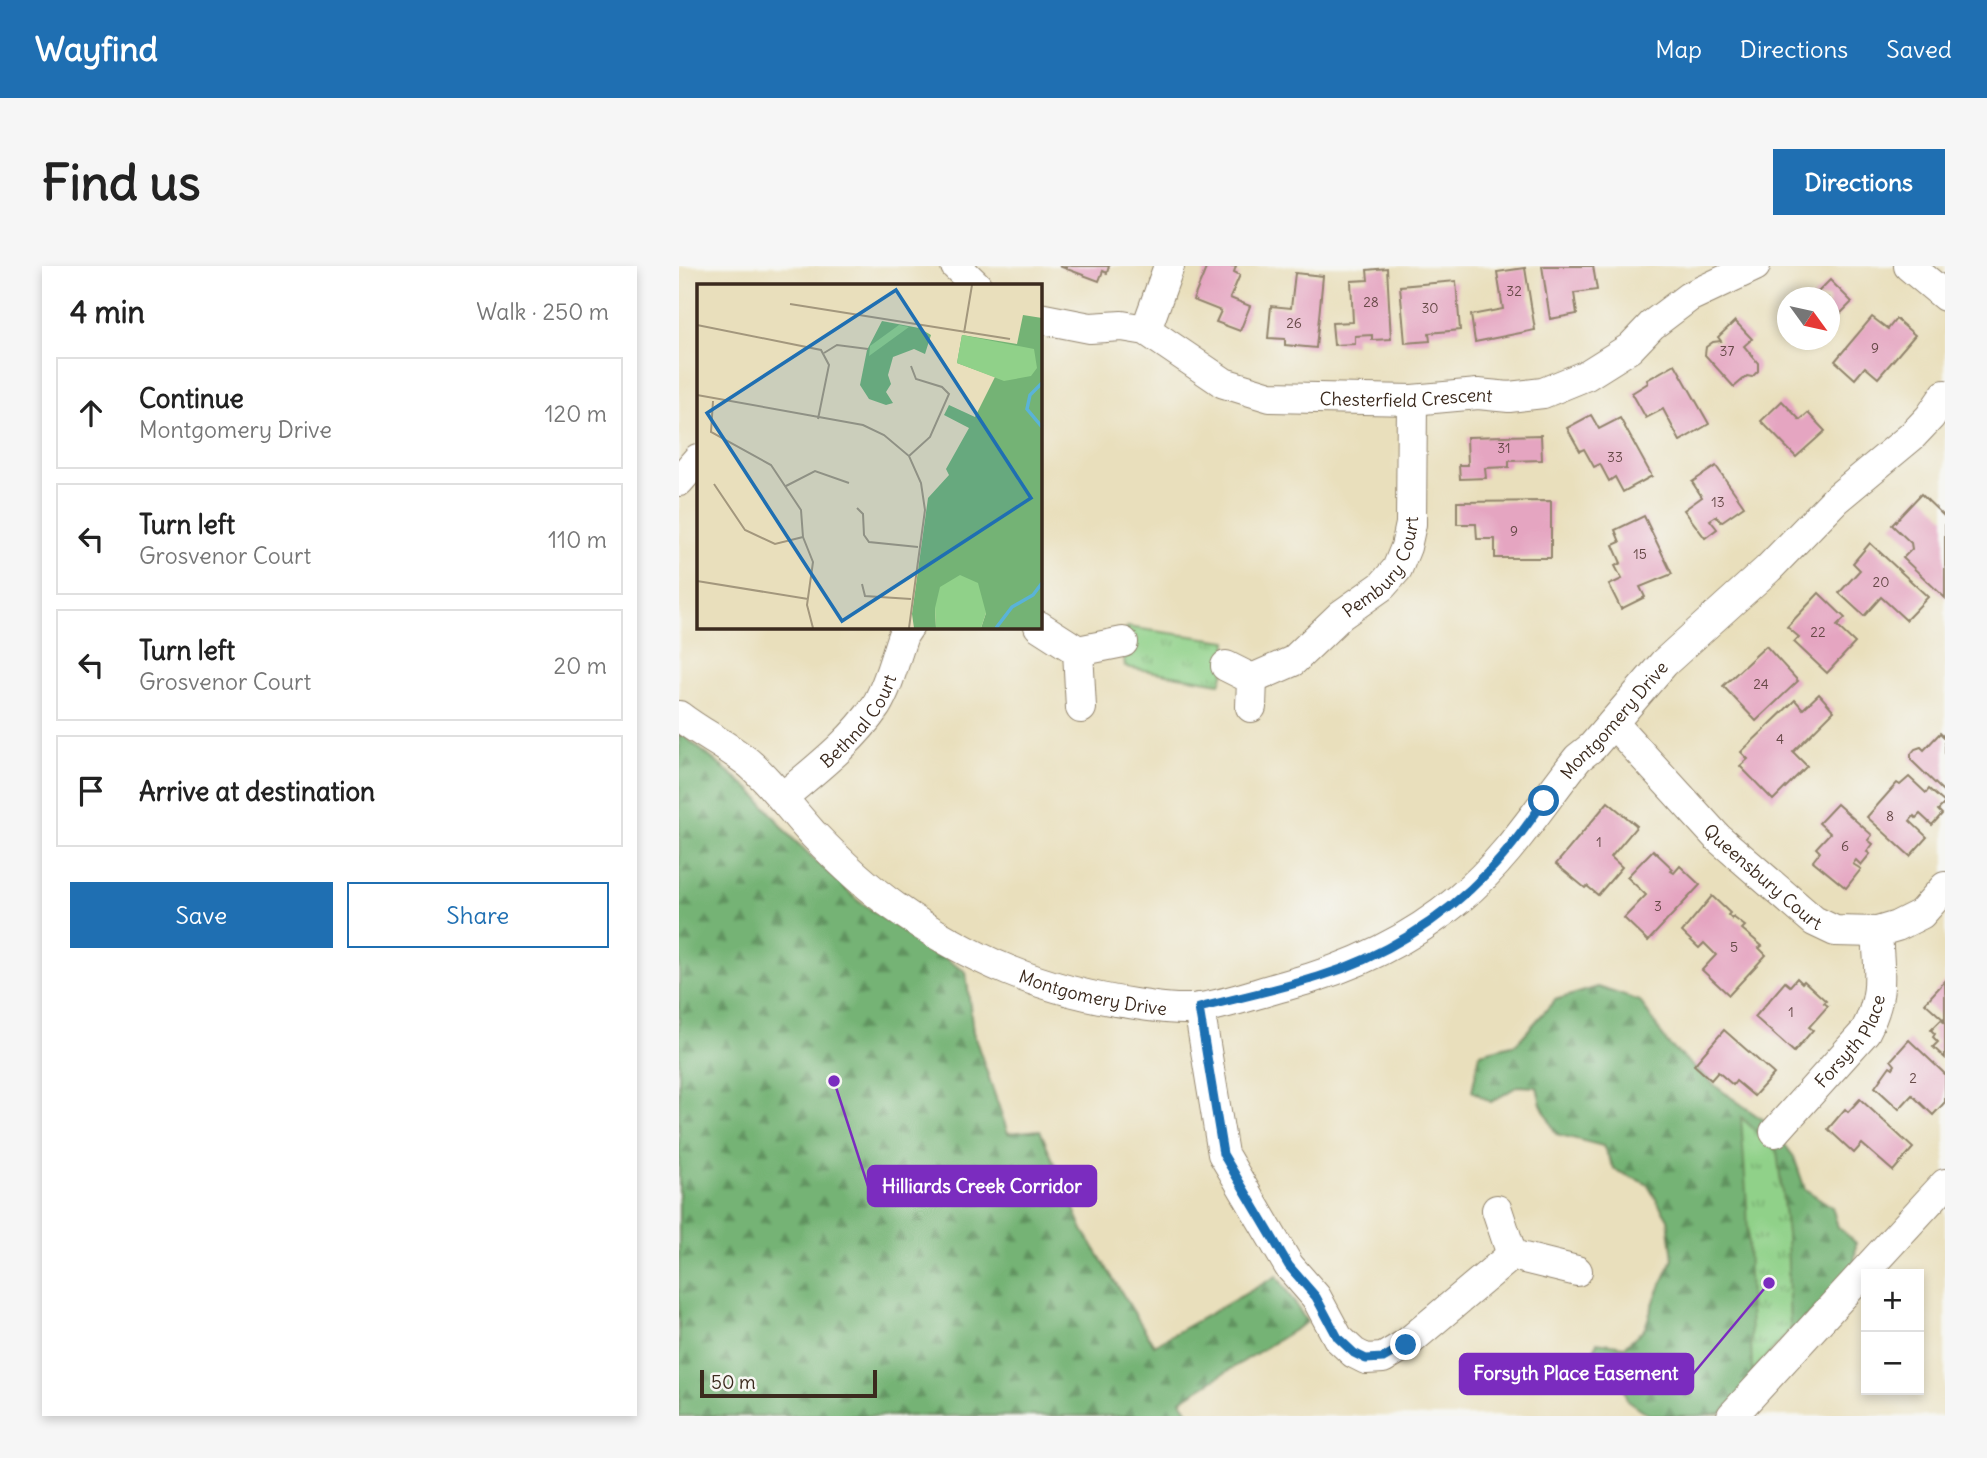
<!DOCTYPE html>
<html lang="en">
<head>
<meta charset="utf-8">
<style>
  :root { --surface:#fff; --page:#f6f6f6; --text:#222; --muted:#767676; --line:#e0e0e0; --accent:#1f6fb2 }
  body { margin:0; font-family:Delius,sans-serif; background:var(--page); color:var(--text) }
  .controls { position:absolute; right:21px; bottom:21px; display:grid; overflow:hidden; border-radius:0px; box-shadow:0 4px 10px #0003 }
  .controls button { width:63px; height:63px; display:grid; place-items:center; padding:0; border:0; border-bottom:2px solid var(--line); background:var(--surface); color:var(--text); font:35px sans-serif }
  .compass { position:absolute; left:1098px; top:21px; width:63px; height:63px; border-radius:50%; background:var(--surface); box-shadow:0 4px 10px #0003; rotate:123deg }
  .scale { position:absolute; left:21px; bottom:18px; width:177px; box-sizing:border-box; padding-left:7px; border:4px solid #3b2a1e; border-top:0; font-size:19px; line-height:24px; white-space:nowrap; color:#3b2a1e; -webkit-text-stroke:5px #f6f6f2; paint-order:stroke }
  .stop { position:absolute; width:21px; height:21px; margin:-16px; border:5px solid #1f6fb2; border-radius:50%; background:#fff }
  .stop.end { background:#1f6fb2; border-color:#fff; box-shadow:0 2px 7px #0008 }
  .list { margin:0; padding:0; list-style:none }
  h2 { display:flex; justify-content:space-between; align-items:center; height:91px; margin:0; padding:0 28px; font-size:30px }
  h2 small { font-size:23px; font-weight:400; color:var(--muted) }
  .list li { display:grid; grid-template-columns:46px 1fr auto; gap:21px; align-items:center; box-sizing:border-box; height:112px; margin:0 14px 14px; padding:0 14px; border:2px solid var(--line); border-radius:0px }
  .list b { display:block; font-size:26px; white-space:nowrap }
  .list p { margin:0; font-size:23px; white-space:nowrap; color:var(--muted) }
  .list em { font-size:23px; font-style:normal; color:var(--muted) }
  .actions { display:flex; gap:14px; padding:21px 28px }
  .actions a { flex:1; padding:16px 0; border:2px solid var(--accent); border-radius:0px; text-align:center; font-size:24px; color:var(--accent) }
  .actions .main { background:var(--accent); color:#fff }
  .icon { flex:none; width:38px; height:38px; fill:none; stroke:currentColor; stroke-width:2; stroke-linecap:round; stroke-linejoin:round }
  .map { position:relative; flex:none; width:1266px; height:1150px; overflow:hidden; border-radius:0px }
  header { display:flex; align-items:center; gap:42px; box-sizing:border-box; height:98px; padding:0 35px; background:var(--accent); color:#fff }
  header strong { font-size:33px }
  nav { display:flex; gap:38px; margin-inline-start:auto; font-size:24px }
  .intro { display:flex; align-items:center; justify-content:space-between; box-sizing:border-box; height:168px; padding:0 42px }
  h1 { margin:0; font-size:49px }
  .button { padding:18px 32px; border-radius:0px; background:var(--accent); color:#fff; font-size:24px; font-weight:700 }
  main { display:flex; gap:42px; padding:0 42px }
  aside { flex:1; background:var(--surface); border-radius:0px; box-shadow:0 4px 10px #0003 }
  .map>svg:first-child { display:block }
  .forest { fill:url(#forest-firs); stroke:#586e4a; stroke-width:2 }
  .park { fill:url(#park-tufts); stroke:#667e54; stroke-width:2 }
  .building { fill:#e5a5c1 }
  .lines { fill:none; stroke-linecap:round; stroke-linejoin:round }
  .minor-casing { stroke:#92846d; stroke-width:32 }
  .minor { stroke:#fff; stroke-width:30 }
  .route { stroke:#1f6fb2; stroke-width:9 }
  .labels { text-anchor:middle; dominant-baseline:central; stroke-width:7; stroke-linejoin:round; paint-order:stroke }
  .number-label { font-size:14px; fill:#664947 }
  .street-label { font-size:18px; fill:#3b2a1e; stroke:#f6f6f2 }
  .inset-river { fill:none; stroke:#5ab3d8; stroke-width:3.5 }
  .inset-road { fill:none; stroke:#a3977d; stroke-width:2 }
  .view { fill:#1f6fb2; fill-opacity:0.15; stroke:#1f6fb2; stroke-width:3.5 }
  .inset-edge { fill:none; stroke:#3b2a1e; stroke-width:3.5 }
  .leader { fill:none; stroke:#7b2cbf; stroke-width:2.5 }
  .callout-dot { fill:#7b2cbf; stroke:#f6f6f2; stroke-width:2.5 }
  .callout { fill:#7b2cbf; stroke:#7b2cbf; stroke-width:2.5 }
  .callout-label { font-size:19px; text-anchor:middle; font-weight:bold; fill:#fff }
</style>
</head>
<body>
<header>
<strong>Wayfind</strong>
<nav><a>Map</a><a>Directions</a><a>Saved</a></nav>
</header>
<div class="intro"><h1>Find us</h1><a class="button">Directions</a></div>
<main>
<aside>
<h2>4 min<small>Walk · 250 m</small></h2>
<ul class="list">
<li><svg class="icon" aria-label="ahead" viewBox="0 0 24 24"><path d="M12 20V5M6 11l6-6 6 6"/></svg><div><b>Continue</b><p>Montgomery Drive</p></div><em>120 m</em></li>
<li><svg class="icon" aria-label="left" viewBox="0 0 24 24"><path d="M17 20v-9H6M10 6l-5 5 5 5"/></svg><div><b>Turn left</b><p>Grosvenor Court</p></div><em>110 m</em></li>
<li><svg class="icon" aria-label="left" viewBox="0 0 24 24"><path d="M17 20v-9H6M10 6l-5 5 5 5"/></svg><div><b>Turn left</b><p>Grosvenor Court</p></div><em>20 m</em></li>
<li><svg class="icon" aria-label="arrive" viewBox="0 0 24 24"><path d="M6 21V4h12l-3 4 3 4H6"/></svg><div><b>Arrive at destination</b></div></li>
</ul>
<div class="actions"><a class="main">Save</a><a>Share</a></div>
</aside>
<div class="map">
<svg width="1266" height="1150" viewBox="0 0 1266 1150">
  <defs>
    <pattern id="forest-firs" width="22" height="20" patternUnits="userSpaceOnUse" patternTransform="scale(1.75)"><rect width="22" height="20" fill="#74b375"/><path d="M5 1l3.5 6h-7zM16 11l3.5 6h-7z" fill="#60925f"/></pattern>
    <pattern id="park-tufts" width="24" height="20" patternUnits="userSpaceOnUse" patternTransform="scale(1.75)"><rect width="24" height="20" fill="#90d189"/><path d="M3 7l-1-3M5 7V3M7 7l1-3M15 17l-1-3M17 17v-4M19 17l1-3" fill="none" stroke="#77aa6f"/></pattern>
  </defs>
  <rect width="100%" height="100%" fill="#f6f6f2"/>
  <filter id="ink" filterUnits="userSpaceOnUse"><feTurbulence type="fractalNoise" baseFrequency=".0143" numOctaves="2"/><feDisplacementMap in="SourceGraphic" scale="14" xChannelSelector="R" yChannelSelector="G"/><feConvolveMatrix kernelMatrix="1 2 1 2 8 2 1 2 1" color-interpolation-filters="sRGB"/></filter>
  <filter id="wash" filterUnits="userSpaceOnUse"><feTurbulence type="fractalNoise" baseFrequency=".00686" numOctaves="4" result="noise"/><feDisplacementMap in="SourceGraphic" scale="28" xChannelSelector="R" yChannelSelector="G"/><feGaussianBlur stdDeviation="1.57" result="paint"/><feColorMatrix in="noise" values="0 0 0 0 0 0 0 0 0 0 0 0 0 0 0 0 0 1.4 0 .05"/><feComposite in="paint" operator="in"/></filter>
  <g filter="url(#wash)">
    <rect width="100%" height="100%" fill="#e9dfbc"/>
    <g class="forest">
      <path d="M0,466L73,525L114,573L179,635L287,706L294,766L329,867L361,864L404,964L475,1079L598,1010L628,1056L502,1134L511,1150H0Z"/>
      <path d="M919,721L961,735L989,778L1039,822L1091,859L1115,891L1126,923L1153,941L1159,961L1177,977L1175,1005L1122,1057L1111,1065L1073,1106L1066,1125L1042,1147L1018,1150H971L948,1134L942,1112L925,1107L912,1093L918,1076L946,1080L966,1062L977,1030L994,993L989,953L968,918L936,904L924,880L877,868L862,838L858,821L839,820L812,836L793,825L801,787L837,778L876,734Z"/>
    </g>
    <g class="park">
      <path d="M448,361L548,375L547,400L541,417L446,401L444,376Z"/>
      <path d="M1062,851L1098,885L1108,969L1111,1065L1073,1106L1068,941Z"/>
    </g>
    <g id="blocks">
      <g class="building">
        <path d="M380,0H430L428,7L424,5L420,15Z"/>
        <path d="M528,0H557L555,6L561,9L551,32L571,40L561,65L537,56L542,45L514,34Z"/>
        <path d="M863,0H914L918,24L895,27L898,48L871,53Z"/>
        <path d="M708,2L712,73L693,74V69L676,70V78L655,79L653,57L674,56L672,15L689,14L688,4Z"/>
        <path d="M846,2L856,64L796,76L792,49L824,43L818,6Z"/>
        <path d="M616,7L644,10L637,82L606,79V73L589,72L592,40L612,42Z"/>
        <path d="M1151,14L1173,36L1150,59V32H1133Z"/>
        <path d="M777,15L781,64L750,67L751,75L726,77L721,20Z"/>
        <path d="M1193,51L1209,63L1217,53L1236,69L1199,112L1186,101L1176,113L1156,95Z"/>
        <path d="M1056,55L1073,73L1065,80L1079,97V105L1073,111L1068,110L1055,121L1026,89L1027,81L1034,76L1042,75L1039,71Z"/>
        <path d="M996,98L1030,158L1001,175L984,143L967,152L953,127L969,117L968,114Z"/>
        <path d="M1103,135L1121,154L1129,147L1146,165L1117,191L1082,155Z"/>
        <path d="M912,149L920,163L941,152L973,210L944,226L936,211L930,215L921,198L915,201L905,183L901,185L888,162Z"/>
        <path d="M862,169L863,194L830,195V201L806,202L807,212L781,213L780,199H789L788,171Z"/>
        <path d="M1037,200L1065,240L1042,256L1037,250L1031,254L1038,263L1026,272L1005,244L1023,231L1013,216Z"/>
        <path d="M1242,228L1266,251V332L1224,292L1233,283L1232,277L1213,259Z"/>
        <path d="M872,235V292H816V273H798L797,258H778V236Z"/>
        <path d="M965,250L993,308L961,321L966,331L942,343L930,319L943,313L936,300L942,297L934,279L941,276L936,264Z"/>
        <path d="M1191,277L1249,331L1227,354L1202,331L1185,350L1160,327L1181,304L1174,297Z"/>
        <path d="M1140,327L1166,352L1158,360L1176,377L1148,407L1115,376L1120,371L1108,361Z"/>
        <path d="M1087,380L1119,415L1077,455L1044,420Z"/>
        <path d="M1140,428L1155,445L1114,486L1128,500L1094,534L1061,500L1069,493L1062,486L1116,434L1124,443Z"/>
        <path d="M1261,467L1266,472V527L1232,494V488L1236,483L1242,481L1245,484Z"/>
        <path d="M1230,511L1247,527L1250,523L1266,537L1259,544L1263,548L1253,559L1241,548L1237,552L1235,550L1231,555L1248,571L1231,590L1188,551L1218,517L1221,519Z"/>
        <path d="M929,536L958,560L932,591L943,601L919,629L908,620L906,622L877,598Z"/>
        <path d="M1158,538L1193,569L1189,574L1194,578L1188,586L1191,588L1182,599L1177,594L1174,598L1182,603L1167,622L1134,595L1141,586L1137,582L1151,567L1140,557Z"/>
        <path d="M974,584L994,603L992,605L995,607L1001,600L1021,619L969,675L945,652L967,629L948,611Z"/>
        <path d="M1033,630L1051,647L1049,649L1053,653L1054,651L1066,660L1063,663L1083,680L1080,682L1087,689L1050,729L1023,704L1037,689L1025,677L1020,682L1003,666Z"/>
        <path d="M1118,712L1123,717L1125,715L1147,735L1145,737L1149,740L1130,761L1134,764L1115,786L1076,751L1106,716L1111,720Z"/>
        <path d="M1266,715V755L1246,737Z"/>
        <path d="M1262,754L1266,757V792L1254,781L1259,776L1254,771L1256,768L1252,764Z"/>
        <path d="M1045,764L1095,808L1075,830L1057,815L1054,819L1039,806L1032,814L1015,799Z"/>
        <path d="M1230,774L1266,808V836L1254,849L1233,829L1220,843L1196,821L1211,800L1214,802L1216,799L1212,794Z"/>
        <path d="M1181,833L1234,882L1214,905L1183,878L1175,887L1149,863L1166,843L1169,846Z"/>
      </g>
    </g>
  </g>
  <g filter="url(#ink)">
    <use href="#blocks" fill-opacity="0" stroke="#92846d" stroke-width="2"/>
    <g class="lines">
      <g class="minor-casing">
        <g id="minor">
          <path d="M277,0L297,19"/>
          <path d="M1230,0L1266,30"/>
          <path id="s1" d="M360,52L411,62L443,60L467,64L545,117L591,131L733,134L799,128L830,131L864,127L908,109L951,82L973,59L1010,31L1076,0"/>
          <path d="M467,64L490,0"/>
          <path d="M0,215L19,193"/>
          <path d="M360,360L399,385L444,376"/>
          <path d="M399,385L402,442"/>
          <path d="M547,400L573,413L572,441"/>
          <path id="s2" d="M573,413L614,395L662,349L703,320L718,303L727,281L732,258L733,134"/>
          <path id="s3" d="M0,450C23,468 50,480 72,499C95,520 113,545 134,568C159,594 186,620 216,641C291,694 364,725 456,738C476,741 500,745 521,742C549,738 578,727 605,720C669,703 729,676 780,633C828,593 861,540 899,492L913,481L985,397L1089,303L1156,234L1233,170L1251,151L1266,129"/>
          <path id="s4" d="M934,457L1038,571L1135,655L1156,665L1198,666L1218,660L1242,648L1266,621"/>
          <path id="s5" d="M104,531C137,503 173,476 197,440C210,419 216,391 224,369L230,360"/>
          <path d="M520,742L544,888L610,1000L637,1031L659,1072L675,1087L687,1093L704,1092L727,1078L833,989L898,1005"/>
          <path id="s6" d="M1096,866L1186,766C1206,728 1200,707 1198,666"/>
          <path d="M818,944L833,989"/>
          <path d="M1053,1150L1266,918"/>
        </g>
      </g>
      <use href="#minor" class="minor"/>
    </g>
  </g>
  <g class="lines" filter="url(#ink)">
    <path class="route" d="M727,1079L704,1092L687,1093L675,1087L659,1072L637,1031L610,1000L544,888L520,742C559,732 600,723 639,711C702,692 763,654 809,606C830,585 848,560 865,535"/>
  </g>
  <g class="labels">
    <g class="number-label">
      <text x="835" y="25">32</text>
      <text x="692" y="36">28</text>
      <text x="751" y="42">30</text>
      <text x="615" y="57">26</text>
      <text x="1196" y="82">9</text>
      <text x="1048" y="85">37</text>
      <text x="825" y="182">31</text>
      <text x="936" y="191">33</text>
      <text x="1039" y="236">13</text>
      <text x="835" y="265">9</text>
      <text x="961" y="288">15</text>
      <text x="1202" y="316">20</text>
      <text x="1139" y="366">22</text>
      <text x="1082" y="418">24</text>
      <text x="1101" y="473">4</text>
      <text x="1211" y="550">8</text>
      <text x="920" y="576">1</text>
      <text x="1166" y="580">6</text>
      <text x="979" y="640">3</text>
      <text x="1055" y="681">5</text>
      <text x="1112" y="746">1</text>
      <text x="1234" y="812">2</text>
    </g>
    <g class="street-label">
      <text stroke="none"><textPath href="#s1" startOffset="387">Chesterfield Crescent</textPath></text>
      <text stroke="none"><textPath href="#s2" startOffset="177">Pembury Court</textPath></text>
      <text stroke="none"><textPath href="#s5" startOffset="108">Bethnal Court</textPath></text>
      <text stroke="none"><textPath href="#s3" startOffset="1138">Montgomery Drive</textPath></text>
      <text stroke="none"><textPath href="#s4" startOffset="215">Queensbury Court</textPath></text>
      <text stroke="none"><textPath href="#s3" startOffset="508">Montgomery Drive</textPath></text>
      <text stroke="none"><textPath href="#s6" startOffset="119">Forsyth Place</textPath></text>
    </g>
  </g>
  <g transform="translate(18 18)">
    <rect width="345" height="345" fill="#e9dfbc"/>
    <path d="M326,31L345,34V344H284L289,329L238,324L239,344H217L215,330L231,214L252,191L249,185L272,144L247,131L252,121L278,133L298,93L260,79L265,51L320,60ZM185,37L222,44L234,51L228,70L217,65L196,73L191,91L194,100L189,108L196,119L189,121L172,115L163,101L170,66Z" fill="#74b375"/>
    <path d="M202,41L212,43L172,72L173,62ZM265,51L337,65L340,84L334,92L307,97L260,79ZM263,291L281,299L289,329L284,344H239L238,324L243,303Z" fill="#90d189"/>
    <path class="inset-river" d="M345,99L333,111L330,125L345,143M299,344L315,323L336,311L345,299"/>
    <path class="inset-road" d="M93,20L313,55M0,41L124,66L132,81L121,135M267,49L275,1M127,69L140,61L171,65M0,111L166,141L187,151L212,172L224,199L228,226L212,344M16,117L14,148L74,181L104,226L106,253L116,278L110,321L116,344M212,172L233,153L252,110L245,103L219,95L214,82M17,200L48,246L78,260L106,253M89,202L118,187L152,199M160,224L166,230L167,251L172,258L221,263M0,297L111,315M165,300L168,312L214,315"/>
    <path class="view" d="M199,6L334,214L145,337L10,129Z"/>
    <rect width="345" height="345" class="inset-edge"/>
  </g>
  <path class="leader" d="M155 815L189 920M1090 1017L1014 1108"/>
  <g class="callout-dot">
    <circle cx="155" cy="815" r="7"/>
    <circle cx="1090" cy="1017" r="7"/>
  </g>
  <g class="callout">
    <rect x="189" y="900" width="228" height="40" rx="7"/>
    <rect x="781" y="1088" width="233" height="40" rx="7"/>
  </g>
  <g class="callout-label">
    <text x="303" y="927">Hilliards Creek Corridor</text>
    <text x="897" y="1114">Forsyth Place Easement</text>
  </g>
</svg>
<div class="controls">
<button>+</button>
<button>−</button>
</div>
<svg class="compass" viewBox="-18 -18 36 36"><path d="M0-13l5 13h-10z" fill="#e53935"/><path d="M0 13l5-13h-10z" fill="#767676"/></svg>
<div class="scale">50 m</div>
<div class="stop" style="left:865px;top:535px"></div>
<div class="stop end" style="left:727px;top:1079px"></div>
</div>
</main>
</body>
</html>
